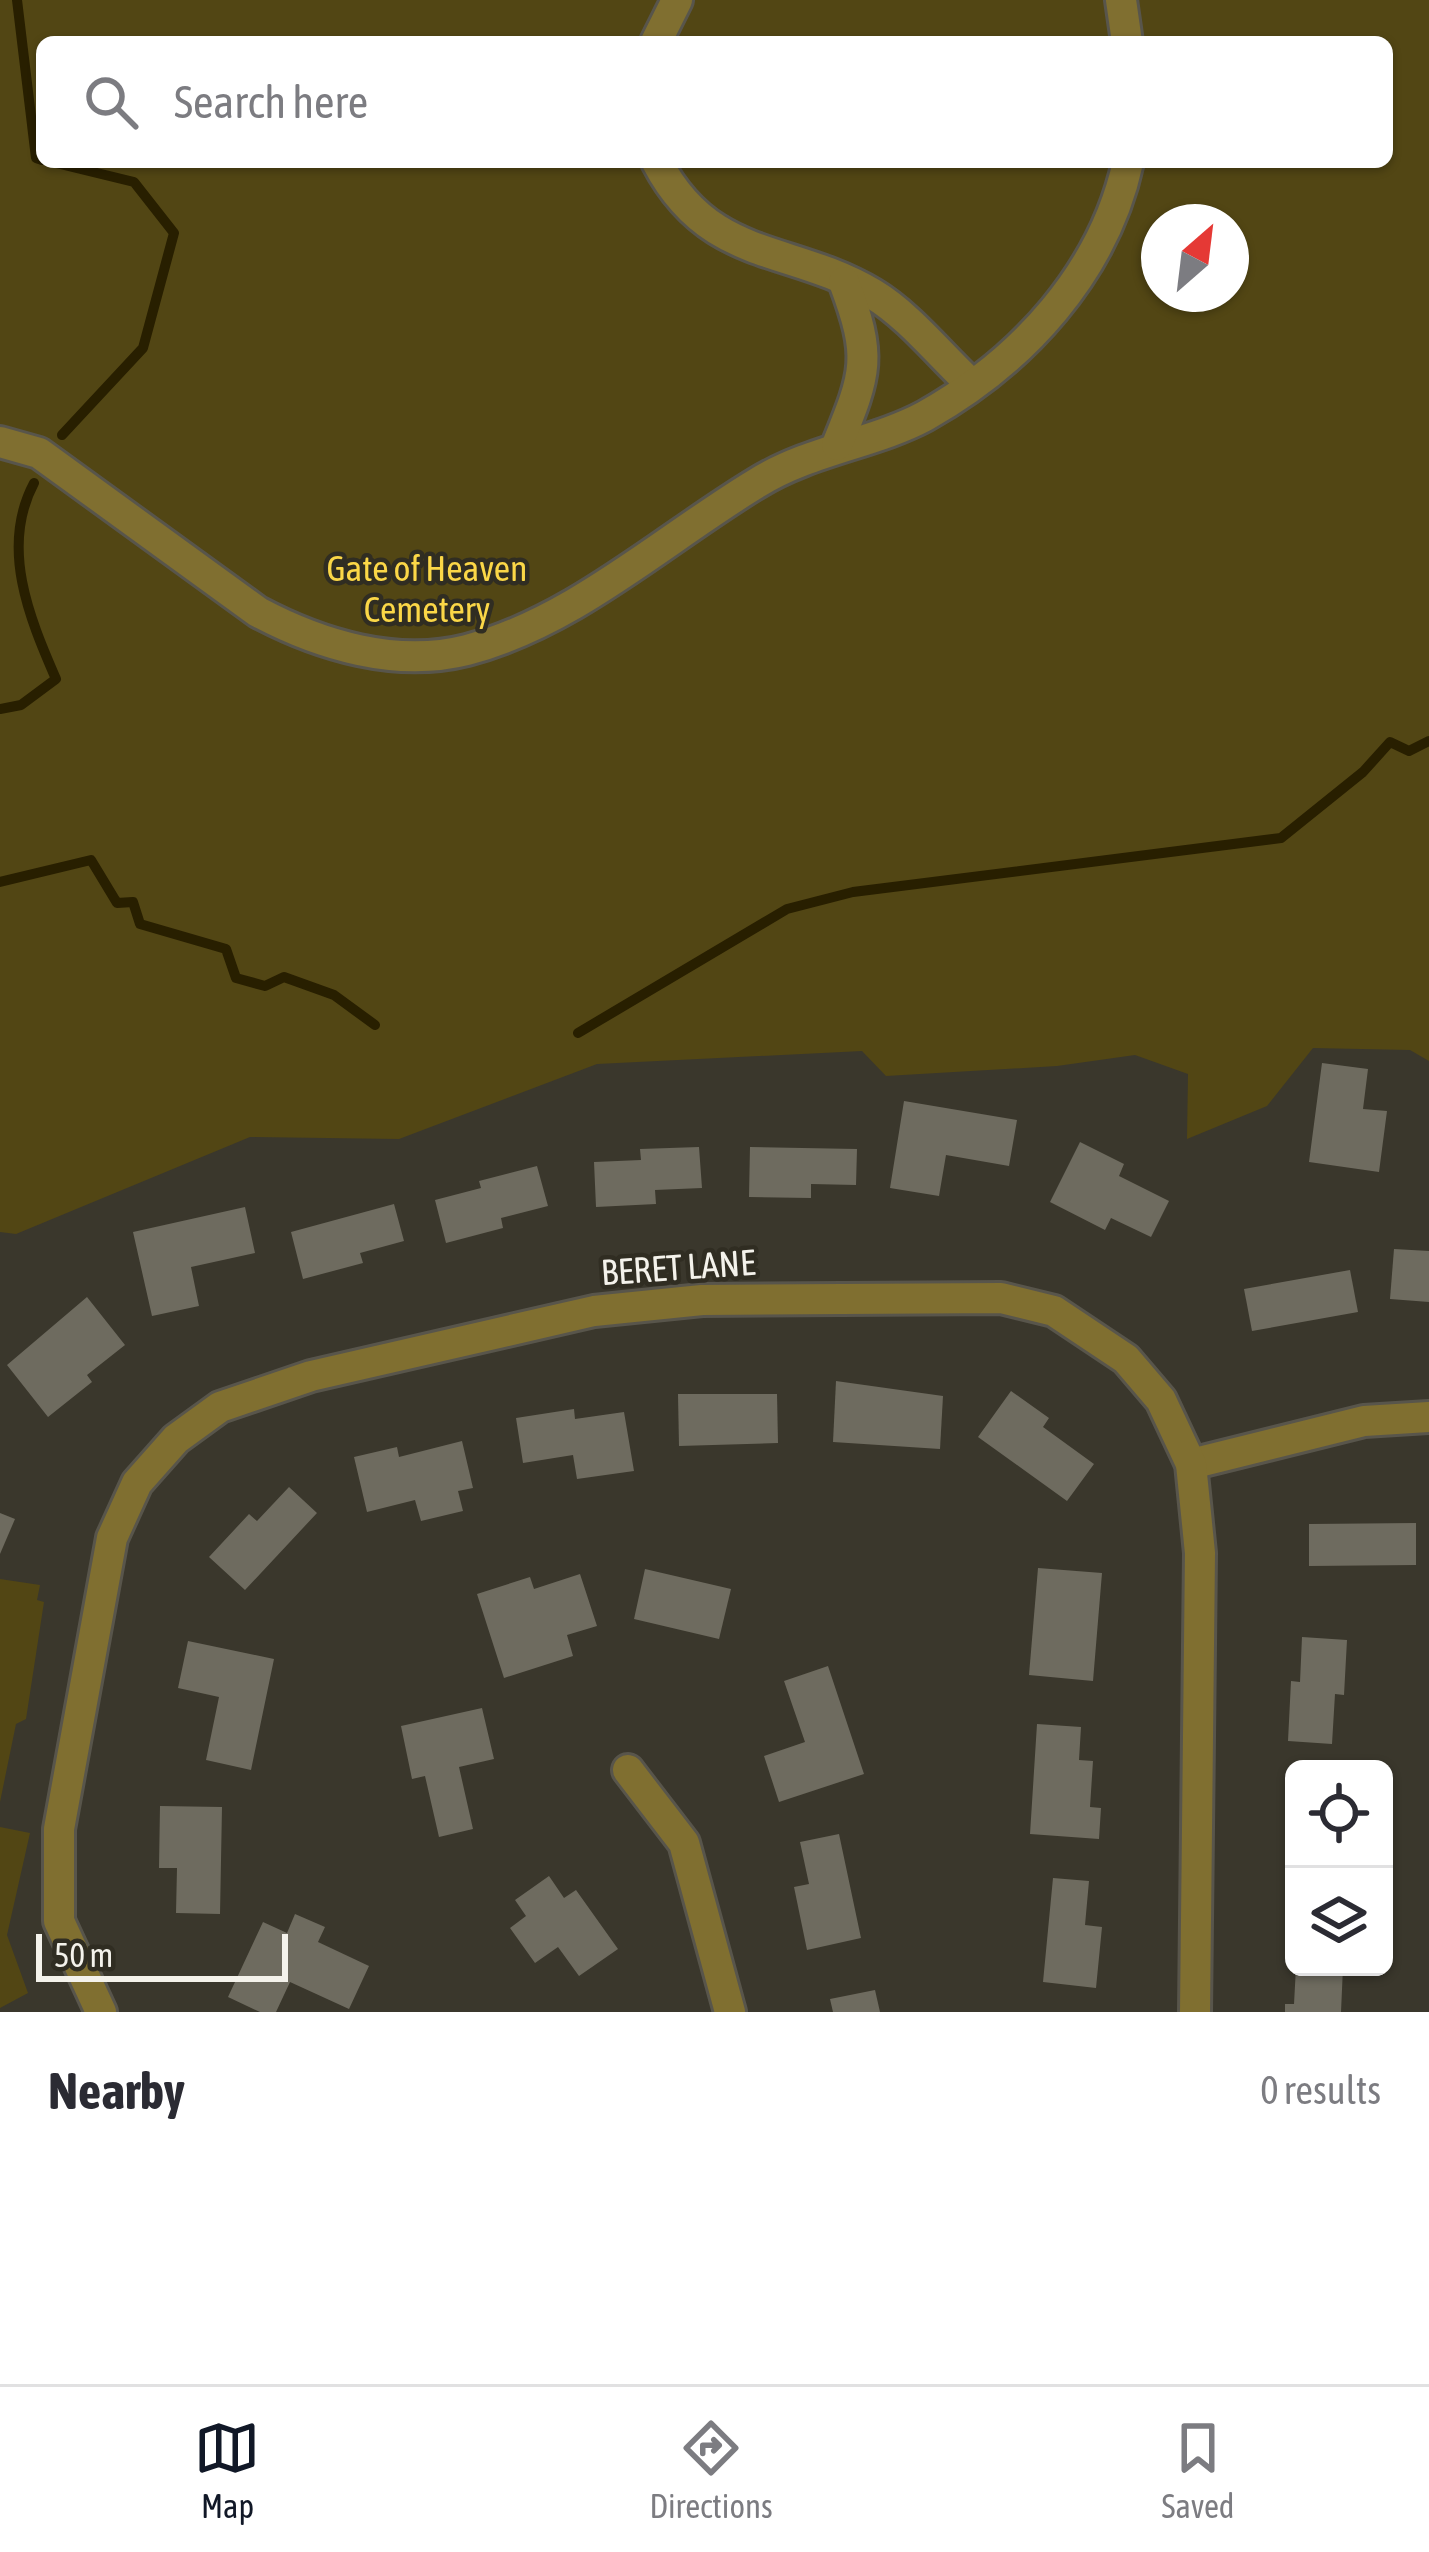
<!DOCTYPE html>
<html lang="en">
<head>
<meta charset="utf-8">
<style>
  :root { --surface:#fff; --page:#f7f7f7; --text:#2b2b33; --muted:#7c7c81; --line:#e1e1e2; --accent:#111827 }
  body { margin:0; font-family:"Asap Condensed",sans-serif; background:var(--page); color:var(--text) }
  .controls { position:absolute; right:36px; bottom:36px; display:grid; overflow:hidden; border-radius:18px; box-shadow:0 3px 9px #0004 }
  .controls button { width:108px; height:108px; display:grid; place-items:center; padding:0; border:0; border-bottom:3px solid var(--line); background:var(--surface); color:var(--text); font:60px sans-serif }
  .compass { position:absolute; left:1141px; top:204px; width:108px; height:108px; border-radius:50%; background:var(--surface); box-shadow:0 3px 9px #0004; rotate:28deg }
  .scale { position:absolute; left:36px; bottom:30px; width:252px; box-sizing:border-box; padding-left:12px; border:6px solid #f4f2eb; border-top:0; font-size:33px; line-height:42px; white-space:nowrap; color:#f4f2eb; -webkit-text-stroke:9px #302d22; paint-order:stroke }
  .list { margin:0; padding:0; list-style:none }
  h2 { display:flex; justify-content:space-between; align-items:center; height:156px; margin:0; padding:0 48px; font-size:51px }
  h2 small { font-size:39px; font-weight:400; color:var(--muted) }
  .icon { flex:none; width:66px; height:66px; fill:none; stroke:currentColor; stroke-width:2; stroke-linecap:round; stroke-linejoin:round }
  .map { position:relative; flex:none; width:1429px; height:2012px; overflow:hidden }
  .search { position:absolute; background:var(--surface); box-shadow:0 3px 9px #0004; left:36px; right:36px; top:36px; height:132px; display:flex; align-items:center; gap:30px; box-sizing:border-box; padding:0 42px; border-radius:18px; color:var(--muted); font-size:45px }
  .sheet { height:372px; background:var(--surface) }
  nav { display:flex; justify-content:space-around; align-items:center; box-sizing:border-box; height:168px; border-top:3px solid var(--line); background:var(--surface); font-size:33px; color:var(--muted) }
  nav a { display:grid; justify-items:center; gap:6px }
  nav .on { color:var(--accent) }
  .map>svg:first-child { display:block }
  .green { fill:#524614; fill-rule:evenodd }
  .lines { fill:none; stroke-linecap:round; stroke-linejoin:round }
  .stream { stroke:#281f00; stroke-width:10 }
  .building { fill:#6e6b5f }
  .minor-casing { stroke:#58554b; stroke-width:36 }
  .minor { stroke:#806f30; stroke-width:30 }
  .labels { text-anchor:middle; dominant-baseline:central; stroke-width:9; stroke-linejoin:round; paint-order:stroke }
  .park-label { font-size:36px; fill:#fbd747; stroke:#302d22 }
  .street-label { font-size:36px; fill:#f4f2eb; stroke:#302d22 }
</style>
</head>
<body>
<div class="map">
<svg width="1429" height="2012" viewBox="0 0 1429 2012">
  <rect width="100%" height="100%" fill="#3a372c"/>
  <g class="green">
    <path d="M0,0H1429V1061L1410,1050L1313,1048L1267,1106L1187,1139L1188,1074L1135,1055L1057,1066L886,1076L862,1051L597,1064L399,1139L250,1137L16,1234L0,1232ZM42,42H1387V162H42ZM1159,222H1231V294H1159Z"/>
    <path d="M0,1579L40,1585L37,1600L44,1602L26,1719L16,1724L0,1802Z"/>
    <path d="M0,1827L30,1833L7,1935L28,1993L0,2008Z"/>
  </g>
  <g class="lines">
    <g class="stream">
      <path d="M17,0L36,158L42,160"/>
      <path d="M52,162L134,182L174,233L143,348L62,435"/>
      <path d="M0,709L21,705L56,679C29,617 0,547 34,483"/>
      <path d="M0,882L91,860L117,903L133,902L140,924L226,949L236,978L265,986L284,977L334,995L375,1025"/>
      <path d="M578,1033L787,909L853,892L1281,838L1363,772L1390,742L1409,751L1429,741"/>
    </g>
  </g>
  <g class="building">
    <path d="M1322,1063L1368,1069L1363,1109L1387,1111L1379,1172L1309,1162Z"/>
    <path d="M904,1101L1017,1120L1009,1166L946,1155L939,1196L890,1188Z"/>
    <path d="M1080,1142L1124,1164L1119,1176L1169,1201L1151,1237L1111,1218L1105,1230L1050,1202Z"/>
    <path d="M699,1147L702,1188L655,1190L656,1204L596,1207L594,1162L641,1160L640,1149Z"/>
    <path d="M750,1147L857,1149L856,1185L811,1184V1198L749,1197Z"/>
    <path d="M537,1166L548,1206L501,1218L503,1228L446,1243L435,1200L481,1188L479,1181Z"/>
    <path d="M394,1204L404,1241L360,1253L363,1263L303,1279L291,1232Z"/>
    <path d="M245,1207L255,1253L191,1267L199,1306L152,1316L133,1232Z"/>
    <path d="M1394,1249L1429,1251V1302L1390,1299Z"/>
    <path d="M1350,1270L1358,1312L1252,1331L1244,1289Z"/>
    <path d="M87,1297L125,1345L87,1375L92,1382L48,1417L7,1365Z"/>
    <path d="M836,1381L943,1396L940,1449L833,1442Z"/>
    <path d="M1011,1391L1049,1418L1043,1427L1094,1464L1067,1501L978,1437Z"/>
    <path d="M678,1394H777L778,1443L679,1446Z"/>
    <path d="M574,1409L575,1419L624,1412L634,1471L577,1479L573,1455L523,1463L516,1418Z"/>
    <path d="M462,1441L473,1488L458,1491L463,1511L421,1521L415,1500L367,1512L354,1457L397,1447L399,1457Z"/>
    <path d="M289,1487L317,1513L245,1590L209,1557L249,1514L257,1521Z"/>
    <path d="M0,1513L15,1519L0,1554Z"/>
    <path d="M1416,1523V1565L1309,1566V1524Z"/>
    <path d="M1038,1568L1102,1573L1093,1681L1029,1675Z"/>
    <path d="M645,1569L731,1589L719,1639L634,1619Z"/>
    <path d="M580,1574L597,1626L567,1635L573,1656L504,1678L477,1594L530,1577L534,1589Z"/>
    <path d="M1302,1637L1347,1640L1344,1695L1335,1694L1332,1744L1288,1741L1291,1681L1300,1682Z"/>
    <path d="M188,1641L274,1659L251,1770L206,1760L219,1697L178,1688Z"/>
    <path d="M828,1666L864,1774L779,1802L764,1756L805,1742L784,1681Z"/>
    <path d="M482,1708L494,1759L459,1767L473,1829L439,1837L425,1776L412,1779L401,1726Z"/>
    <path d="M1037,1724L1081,1727L1079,1760L1093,1761L1090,1807L1101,1808L1099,1839L1030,1834Z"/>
    <path d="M160,1806L222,1807L220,1914L176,1913L177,1868H159Z"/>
    <path d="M839,1834L861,1938L807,1950L794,1887L809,1884L800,1842Z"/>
    <path d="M1290,1852H1294V1899L1287,1898Z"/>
    <path d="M549,1876L564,1898L576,1890L618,1949L579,1976L558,1947L535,1963L510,1928L526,1916L515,1900Z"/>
    <path d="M1053,1878L1089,1881L1085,1925L1102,1927L1096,1988L1043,1982Z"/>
    <path d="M295,1914L325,1927L318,1942L369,1966L349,2009L290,1982L276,2012H260L228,1997L263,1922L287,1933Z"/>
    <path d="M1296,1967H1343L1341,2012H1285V2004H1294Z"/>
    <path d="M875,1990L880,2012H833L830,1999Z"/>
  </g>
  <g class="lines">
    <g class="minor-casing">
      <g id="minor">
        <path d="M1121,0L1127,42"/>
        <path d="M656,42L677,0"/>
        <path d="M657,162C710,263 789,244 873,294C908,315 940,355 970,383"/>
        <path d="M0,442L39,453L258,612C320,645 396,668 467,650C574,622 664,539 757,483C810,450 875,443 925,416C1023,361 1104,272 1128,162"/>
        <path d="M837,445C867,372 872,357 844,282"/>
        <path d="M1191,1464L1364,1421L1429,1417"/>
        <path d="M628,1770L684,1843L730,2012"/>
        <path d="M101,2012L59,1921V1829L112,1538L137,1483L176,1439L220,1407L311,1376L594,1311L702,1300L1001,1298L1054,1311L1126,1359L1161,1400L1191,1464L1200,1553L1195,2012"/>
      </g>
    </g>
    <use href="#minor" class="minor"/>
  </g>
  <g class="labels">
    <g class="park-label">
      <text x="427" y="568">Gate of Heaven<tspan x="427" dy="41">Cemetery</tspan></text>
    </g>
    <g class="street-label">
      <text transform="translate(678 1267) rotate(-4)">BERET LANE</text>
    </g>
  </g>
</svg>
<div class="controls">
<button><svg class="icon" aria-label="locate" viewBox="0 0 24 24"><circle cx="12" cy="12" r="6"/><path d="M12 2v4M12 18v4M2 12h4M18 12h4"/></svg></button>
<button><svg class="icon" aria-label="layers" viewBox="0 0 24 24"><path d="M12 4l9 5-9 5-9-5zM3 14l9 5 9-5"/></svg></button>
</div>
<svg class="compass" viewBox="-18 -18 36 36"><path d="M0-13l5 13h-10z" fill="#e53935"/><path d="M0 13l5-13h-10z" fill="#7c7c81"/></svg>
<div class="scale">50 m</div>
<div class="search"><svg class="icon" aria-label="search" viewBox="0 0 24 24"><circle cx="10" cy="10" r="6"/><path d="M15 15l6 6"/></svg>Search here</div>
</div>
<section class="sheet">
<h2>Nearby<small>0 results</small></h2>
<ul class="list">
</ul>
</section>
<nav>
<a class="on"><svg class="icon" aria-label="map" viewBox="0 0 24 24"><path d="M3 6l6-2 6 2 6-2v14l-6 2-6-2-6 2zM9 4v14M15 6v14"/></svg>Map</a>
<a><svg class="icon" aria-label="directions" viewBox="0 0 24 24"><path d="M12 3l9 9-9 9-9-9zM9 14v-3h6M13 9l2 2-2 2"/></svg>Directions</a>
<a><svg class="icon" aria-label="saved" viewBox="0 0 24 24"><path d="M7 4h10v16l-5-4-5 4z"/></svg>Saved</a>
</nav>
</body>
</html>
